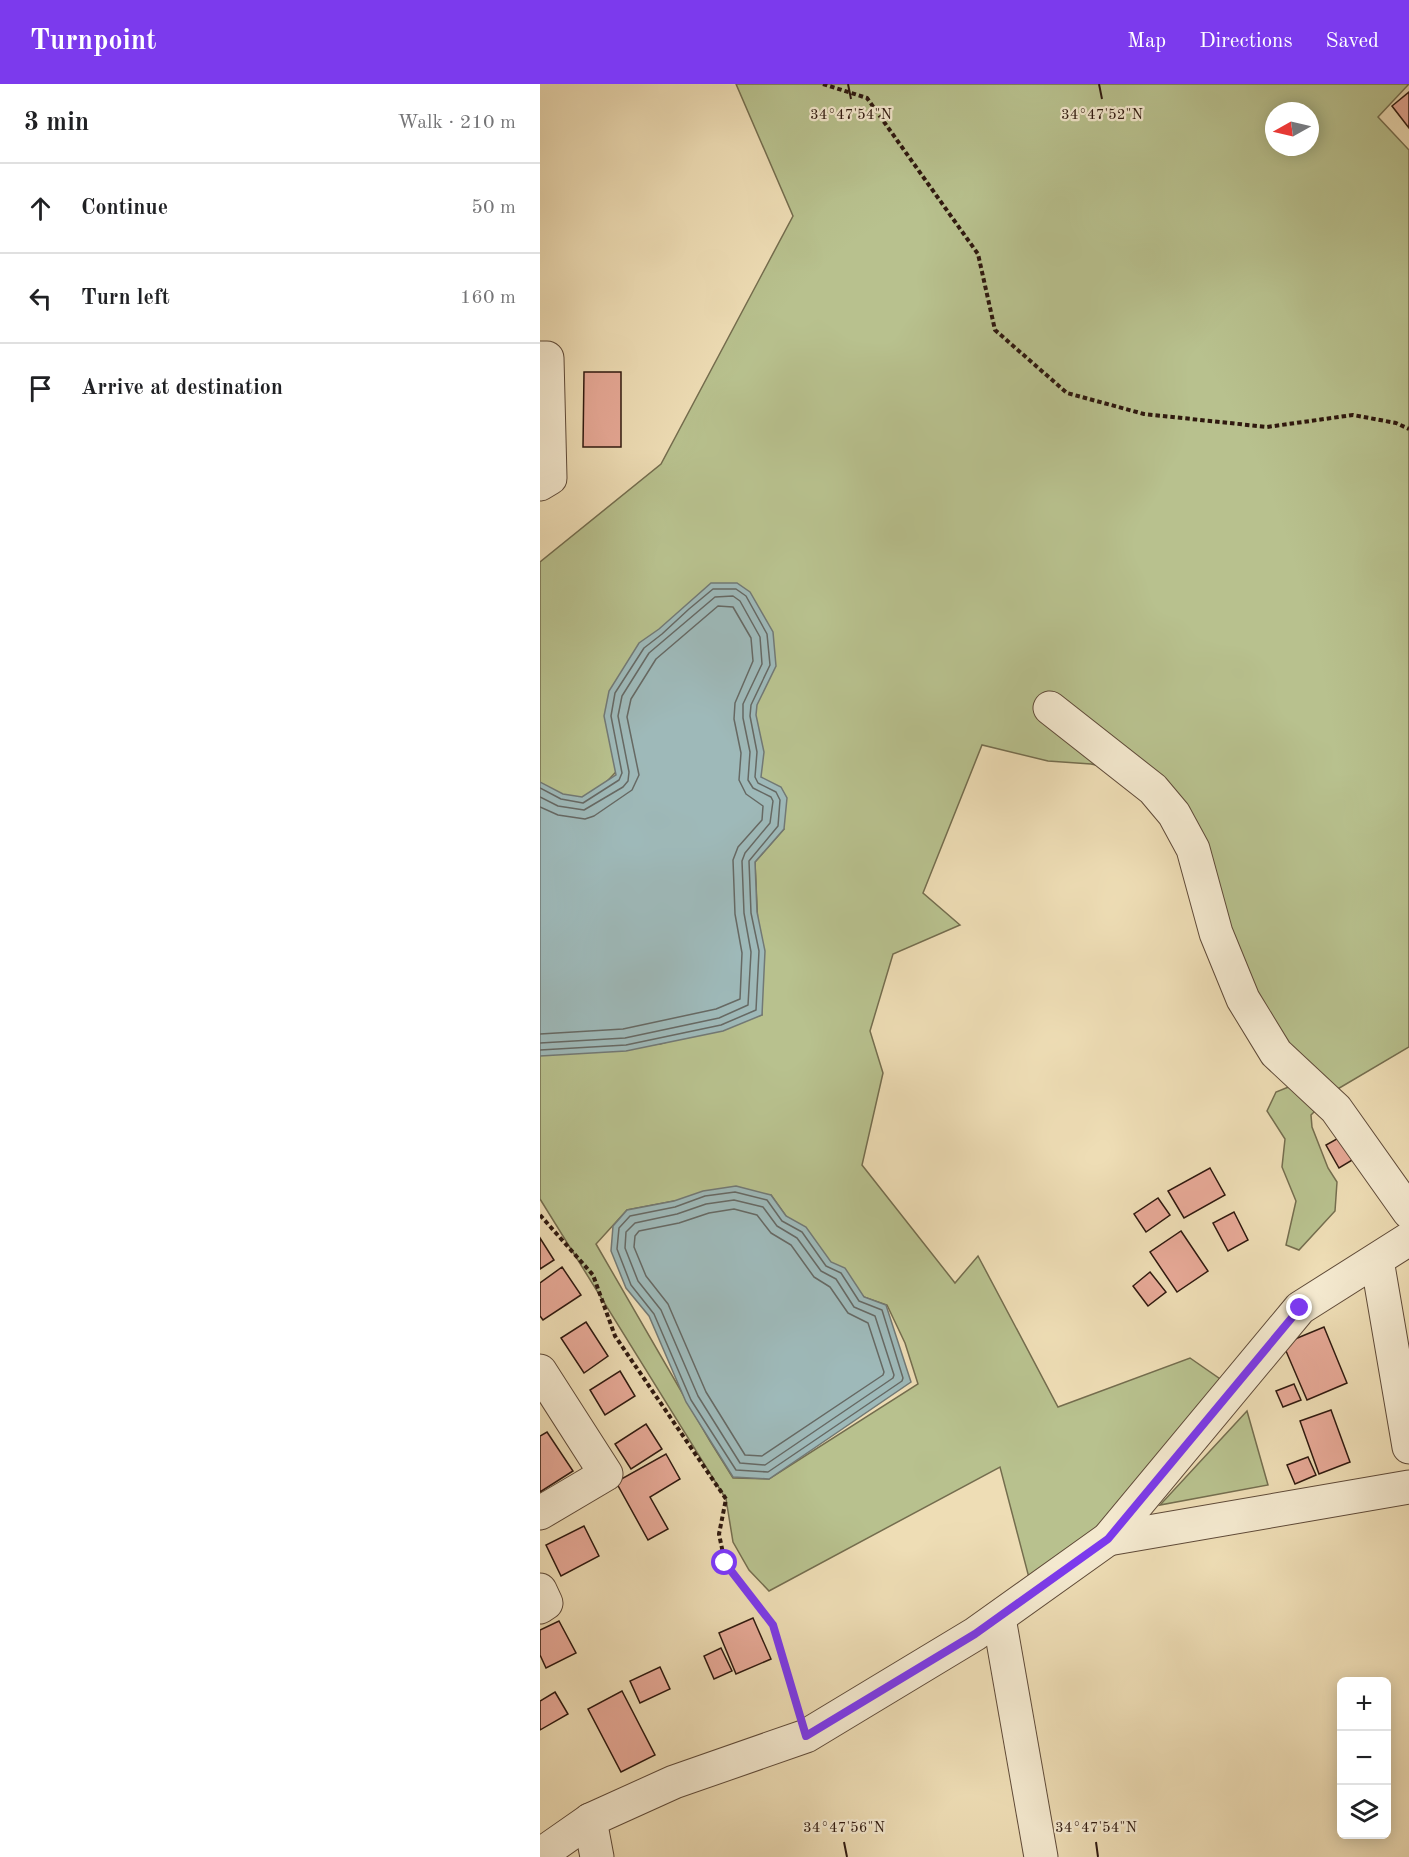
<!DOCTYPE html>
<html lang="en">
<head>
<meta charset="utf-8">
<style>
  :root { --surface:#fff; --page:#f6f6f6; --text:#202124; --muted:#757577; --line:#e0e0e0; --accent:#7c3aed }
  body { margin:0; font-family:"Old Standard TT",serif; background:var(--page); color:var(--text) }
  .controls { position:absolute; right:18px; bottom:18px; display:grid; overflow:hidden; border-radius:9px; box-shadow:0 3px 15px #0003 }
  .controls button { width:54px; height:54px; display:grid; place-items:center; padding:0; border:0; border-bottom:2px solid var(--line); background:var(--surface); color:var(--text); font:30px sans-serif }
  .compass { position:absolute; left:725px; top:18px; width:54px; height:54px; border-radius:50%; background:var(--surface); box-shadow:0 3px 15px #0003; rotate:262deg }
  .stop { position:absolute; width:18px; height:18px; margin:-14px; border:4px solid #7c3aed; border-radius:50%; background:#fff }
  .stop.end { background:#7c3aed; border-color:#fff; box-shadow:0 2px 6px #0008 }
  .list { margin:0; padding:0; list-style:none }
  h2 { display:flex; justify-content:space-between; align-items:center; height:78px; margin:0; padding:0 24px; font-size:26px }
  h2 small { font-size:20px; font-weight:400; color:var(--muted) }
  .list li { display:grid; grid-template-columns:39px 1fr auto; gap:18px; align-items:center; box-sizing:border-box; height:90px; padding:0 24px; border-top:2px solid var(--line) }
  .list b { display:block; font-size:22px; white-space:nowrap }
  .list em { font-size:20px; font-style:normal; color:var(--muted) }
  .icon { flex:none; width:33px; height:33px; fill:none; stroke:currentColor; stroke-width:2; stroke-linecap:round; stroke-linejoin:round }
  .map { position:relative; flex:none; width:869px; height:1773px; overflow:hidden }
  header { display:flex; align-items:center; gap:36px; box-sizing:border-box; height:84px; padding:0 30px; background:var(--accent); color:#fff }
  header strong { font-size:28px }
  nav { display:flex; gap:33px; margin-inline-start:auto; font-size:21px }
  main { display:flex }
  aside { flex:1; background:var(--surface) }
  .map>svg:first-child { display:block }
  .green { fill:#b8c18e; stroke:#746d4e; stroke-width:1.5; fill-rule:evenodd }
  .water { fill:#9eb9b9; stroke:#727975; stroke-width:1.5 }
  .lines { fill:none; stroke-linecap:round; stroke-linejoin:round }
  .shore { stroke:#666964; stroke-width:1.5 }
  .building { fill:#e7a997; stroke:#2f190f; stroke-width:1.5 }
  .minor-casing { stroke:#5f4a38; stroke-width:35 }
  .path { stroke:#2f190f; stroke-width:4; stroke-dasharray:4.5 3; stroke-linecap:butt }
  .minor { stroke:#f4e9cf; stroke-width:33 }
  .route { stroke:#7c3aed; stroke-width:8 }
  .ticks { fill:none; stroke:#2f190f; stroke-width:2 }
  .ticks-label { font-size:15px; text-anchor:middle; fill:#2f190f; stroke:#f4e9cf; stroke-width:4.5; stroke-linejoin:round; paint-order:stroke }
</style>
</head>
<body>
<header>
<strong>Turnpoint</strong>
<nav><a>Map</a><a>Directions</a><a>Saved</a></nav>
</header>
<main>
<aside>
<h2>3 min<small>Walk · 210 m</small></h2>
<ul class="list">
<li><svg class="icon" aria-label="ahead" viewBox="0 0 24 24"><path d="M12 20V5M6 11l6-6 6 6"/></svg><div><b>Continue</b></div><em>50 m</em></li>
<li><svg class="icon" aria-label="left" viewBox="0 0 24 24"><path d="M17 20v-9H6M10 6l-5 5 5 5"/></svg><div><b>Turn left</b></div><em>160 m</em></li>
<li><svg class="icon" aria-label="arrive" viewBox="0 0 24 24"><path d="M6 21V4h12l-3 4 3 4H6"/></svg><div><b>Arrive at destination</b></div></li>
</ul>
</aside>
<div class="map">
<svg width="869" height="1773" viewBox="0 0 869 1773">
  <rect width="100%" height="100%" fill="#eeddb5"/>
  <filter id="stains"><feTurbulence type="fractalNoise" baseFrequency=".00333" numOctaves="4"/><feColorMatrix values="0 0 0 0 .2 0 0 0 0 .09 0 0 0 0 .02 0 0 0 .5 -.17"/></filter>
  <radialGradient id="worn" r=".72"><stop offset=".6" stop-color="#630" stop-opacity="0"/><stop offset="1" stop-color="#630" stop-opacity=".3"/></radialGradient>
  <g class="green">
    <path d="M196,0H869L838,33L869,66V963L796,1006L732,945L620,695L551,680L508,677L442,661L383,809L420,841L353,870L330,947L343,989L322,1081L415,1199L438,1172L518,1323L650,1274L683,1297L590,1429L493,1509L460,1383L229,1507L209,1486L193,1458L186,1415L0,1115V969L120,960L222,931L215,778L244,745L115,647L31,735L0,718V478L121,380L253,132ZM734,27H770V63H734ZM231,1111L246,1132L324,1213L347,1221L365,1259L378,1300L229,1395L193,1394L170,1357L56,1160L87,1126L134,1117Z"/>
    <path d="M756,1000L776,1026L771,1031L772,1043L788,1084L797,1098L795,1127L759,1166L746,1161L756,1117L742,1083L745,1055L727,1027L736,1008Z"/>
    <path d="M707,1327L728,1401L620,1421Z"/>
  </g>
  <g class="water">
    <path d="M171,499H197L210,508L233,548L236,582L217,621L216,631L224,668L221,693L241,703L247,714L244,745L215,778L217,828L225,867L222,931L183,947L86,967L0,972V698L23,710L42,713L76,691L64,632L69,607L99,559L119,545Z"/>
    <path d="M196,1102L231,1111L246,1132L266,1143L291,1178L305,1184L324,1213L346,1221L371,1298L229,1395L193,1393L146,1318L109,1232L86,1204L71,1167L73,1142L87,1126L134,1117L163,1107Z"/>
  </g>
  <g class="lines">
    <g class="shore">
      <path d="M0,704L21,715L43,719L79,696L82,689L71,632L75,609L104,564L122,550L149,525L173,505H196L206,512L227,550L230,581L211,621L210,632L217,668L215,693L218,699L236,708L240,716L238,742L209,777L211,829L219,867L216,926L181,941L86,961L0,966"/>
      <path d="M0,713L18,722L44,726L83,703L88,697L89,688L78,632L82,612L109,569L175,513L193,512L200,517L220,553L222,580L203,620V634L210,668L208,696L213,704L231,713L233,717L230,739L205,769L202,777L204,829L211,868L208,921L179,934L85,954L0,959"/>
      <path d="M0,723L18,731L45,735L54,732L92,706L99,691L87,633L91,615L116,575L178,522L193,523L211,554L213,577L195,619L194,635L201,669L199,696L206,710L223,722L222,736L198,763L193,776L195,830L202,869L200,915L176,925L83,945L0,950"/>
      <path d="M195,1108L227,1116L242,1137L262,1148L286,1182L301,1189L319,1217L342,1226L363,1294L362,1297L228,1388L196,1386L151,1316L114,1230L91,1201L77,1165L79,1144L90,1132L135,1123L165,1112Z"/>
      <path d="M194,1116L223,1123L237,1142L257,1154L281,1187L296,1195L314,1223L335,1232L354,1291L353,1294L225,1381L200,1379L158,1312L121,1226L98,1197L85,1164L86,1148L95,1139L137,1130L166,1120Z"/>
      <path d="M194,1125L217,1131L231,1149L251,1161L274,1193L290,1203L308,1229L328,1239L344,1288L343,1291L222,1372L205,1371L166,1308L128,1220L106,1192L94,1163L95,1152L99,1147L139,1139L169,1129Z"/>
    </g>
  </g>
  <g class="building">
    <path d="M869,8V44L852,22Z"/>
    <path d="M44,288H81V363H43Z"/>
    <path d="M802,1052L814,1075L799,1084L786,1061Z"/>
    <path d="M670,1084L685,1111L644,1134L628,1107Z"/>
    <path d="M618,1114L630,1131L606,1148L594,1130Z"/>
    <path d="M694,1128L708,1156L688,1167L673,1139Z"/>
    <path d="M641,1147L668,1187L637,1208L610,1168Z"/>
    <path d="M0,1154L14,1176L0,1185Z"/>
    <path d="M22,1183L41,1211L3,1236L0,1232V1199Z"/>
    <path d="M610,1188L626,1208L608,1222L593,1202Z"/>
    <path d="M46,1238L68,1272L44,1289L21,1254Z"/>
    <path d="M784,1243L807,1299L767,1316L743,1260Z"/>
    <path d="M80,1287L95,1312L65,1331L50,1306Z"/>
    <path d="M754,1300L761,1316L743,1323L736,1307Z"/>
    <path d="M791,1326L810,1378L779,1390L760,1337Z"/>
    <path d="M106,1340L122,1365L91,1385L75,1360Z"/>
    <path d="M7,1348L33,1387L0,1408V1352Z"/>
    <path d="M126,1370L140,1395L110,1413L128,1445L108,1456L76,1398Z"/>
    <path d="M768,1373L776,1391L755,1400L747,1381Z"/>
    <path d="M44,1442L59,1472L21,1492L6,1461Z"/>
    <path d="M213,1534L231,1575L196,1590L179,1549Z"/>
    <path d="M19,1537L36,1569L6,1584L0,1571V1546Z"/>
    <path d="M181,1564L192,1587L174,1595L164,1572Z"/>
    <path d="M120,1583L130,1605L100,1619L90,1597Z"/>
    <path d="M82,1607L115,1671L81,1688L48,1625Z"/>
    <path d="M15,1608L28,1630L0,1646V1617Z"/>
  </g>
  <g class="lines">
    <g class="minor-casing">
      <g id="minor">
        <path d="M0,274H7L10,394L0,400"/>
        <path d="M510,624L613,705L634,730L653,765L676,849L703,915L736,969L796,1025L869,1128"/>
        <path d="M837,1176L869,1363"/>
        <path d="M0,1287L66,1390L0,1429"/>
        <path d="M568,1455L869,1403"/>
        <path d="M0,1506L6,1519L0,1523"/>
        <path d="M459,1534L501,1773"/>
        <path d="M50,1736L57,1773"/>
        <path d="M0,1771L50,1736L134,1698L266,1652L435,1550L568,1455L760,1224L869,1155"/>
      </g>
    </g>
    <g class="path">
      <path d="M283,0L327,14L438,170L455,246L527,309L604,330L727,343L813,331L856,339L869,345"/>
      <path d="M0,1131L53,1191L75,1252L186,1415L179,1450L185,1479L233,1541L258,1624"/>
    </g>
    <use href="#minor" class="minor"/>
  </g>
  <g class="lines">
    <path class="route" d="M185,1479L233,1541L266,1652L435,1550L568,1455L760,1224"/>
  </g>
  <path class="ticks" d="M308,0L311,15M559,0L562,15M304,1758L307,1773M556,1758L558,1773"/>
  <g class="ticks-label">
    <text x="311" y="35">34°47'54"N</text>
    <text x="562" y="35">34°47'52"N</text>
    <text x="304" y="1748">34°47'56"N</text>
    <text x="556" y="1748">34°47'54"N</text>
  </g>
  <rect width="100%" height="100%" filter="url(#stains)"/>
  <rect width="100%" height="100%" fill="url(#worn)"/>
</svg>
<div class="controls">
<button>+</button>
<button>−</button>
<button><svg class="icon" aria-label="layers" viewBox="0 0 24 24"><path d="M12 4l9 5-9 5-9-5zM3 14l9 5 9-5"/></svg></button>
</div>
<svg class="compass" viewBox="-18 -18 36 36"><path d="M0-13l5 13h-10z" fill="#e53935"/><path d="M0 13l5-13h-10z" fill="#757577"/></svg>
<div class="stop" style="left:185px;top:1479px"></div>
<div class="stop end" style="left:760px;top:1224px"></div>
</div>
</main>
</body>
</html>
